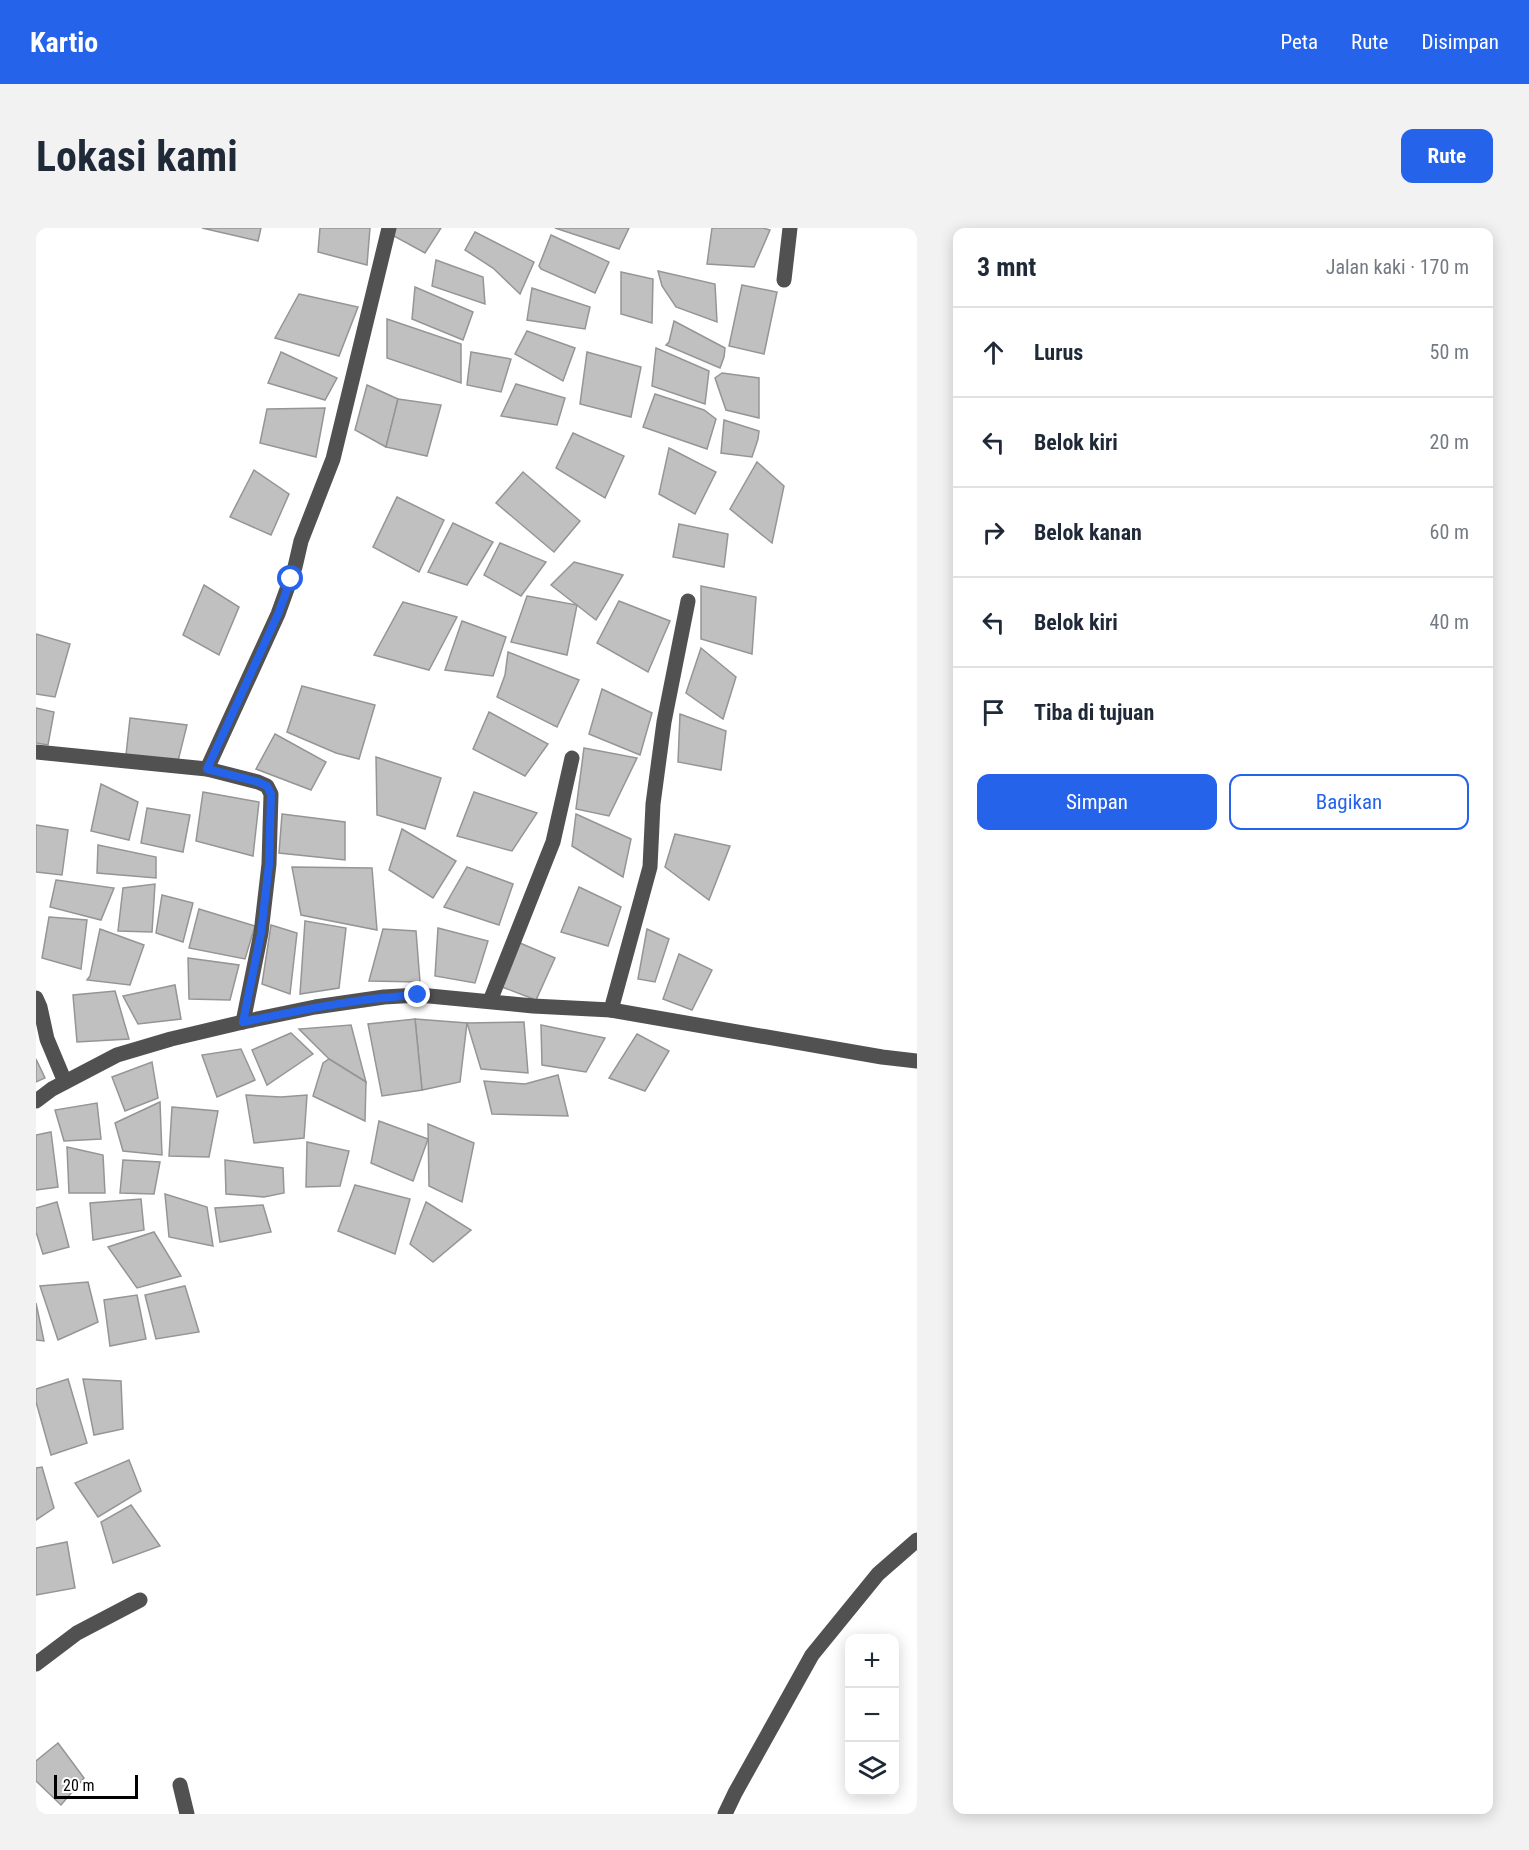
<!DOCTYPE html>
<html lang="id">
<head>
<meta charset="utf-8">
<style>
  :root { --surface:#fff; --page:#f2f2f3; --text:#1f2937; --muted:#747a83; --line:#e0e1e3; --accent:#2563eb }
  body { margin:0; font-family:"Roboto Condensed",sans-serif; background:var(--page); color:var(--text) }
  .controls { position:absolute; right:18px; bottom:18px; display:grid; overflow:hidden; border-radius:12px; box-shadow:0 3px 15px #0003 }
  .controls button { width:54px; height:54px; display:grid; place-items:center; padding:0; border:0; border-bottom:2px solid var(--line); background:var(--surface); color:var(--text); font:30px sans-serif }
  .scale { position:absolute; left:18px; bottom:15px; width:84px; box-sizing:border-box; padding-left:6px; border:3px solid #000; border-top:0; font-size:16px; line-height:21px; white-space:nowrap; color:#000; -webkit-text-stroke:4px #fff; paint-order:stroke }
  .stop { position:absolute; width:18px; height:18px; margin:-14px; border:4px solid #2563eb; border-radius:50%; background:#fff }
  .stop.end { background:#2563eb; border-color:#fff; box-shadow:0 2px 6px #0008 }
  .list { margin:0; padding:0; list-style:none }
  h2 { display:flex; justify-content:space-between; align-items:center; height:78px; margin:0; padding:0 24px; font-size:26px }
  h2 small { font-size:20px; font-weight:400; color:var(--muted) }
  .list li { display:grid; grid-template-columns:39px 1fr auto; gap:18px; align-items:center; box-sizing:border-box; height:90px; padding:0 24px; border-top:2px solid var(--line) }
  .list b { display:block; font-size:22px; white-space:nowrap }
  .list em { font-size:20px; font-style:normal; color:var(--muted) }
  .actions { display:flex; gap:12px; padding:18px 24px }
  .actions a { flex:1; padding:14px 0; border:2px solid var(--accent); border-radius:12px; text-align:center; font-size:21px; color:var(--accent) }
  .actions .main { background:var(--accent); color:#fff }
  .icon { flex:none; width:33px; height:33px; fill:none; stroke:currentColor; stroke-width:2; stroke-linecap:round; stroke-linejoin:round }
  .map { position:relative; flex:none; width:881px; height:1586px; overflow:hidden; border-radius:12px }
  header { display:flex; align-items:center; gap:36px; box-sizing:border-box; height:84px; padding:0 30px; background:var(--accent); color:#fff }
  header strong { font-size:28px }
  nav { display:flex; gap:33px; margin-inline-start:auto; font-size:21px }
  .intro { display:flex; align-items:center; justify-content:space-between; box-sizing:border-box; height:144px; padding:0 36px }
  h1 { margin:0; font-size:42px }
  .button { padding:15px 27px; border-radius:12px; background:var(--accent); color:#fff; font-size:21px; font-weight:700 }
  main { display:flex; gap:36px; padding:0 36px }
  aside { flex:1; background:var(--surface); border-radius:12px; box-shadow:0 3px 15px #0003 }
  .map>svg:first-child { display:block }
  .building { fill:#c0c0c0; stroke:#959595; stroke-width:1.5 }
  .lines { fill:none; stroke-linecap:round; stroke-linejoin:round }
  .minor { stroke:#515151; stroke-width:15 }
  .route { stroke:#2563eb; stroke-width:8 }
</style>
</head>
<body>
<header>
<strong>Kartio</strong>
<nav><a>Peta</a><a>Rute</a><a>Disimpan</a></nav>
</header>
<div class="intro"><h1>Lokasi kami</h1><a class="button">Rute</a></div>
<main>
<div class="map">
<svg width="881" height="1586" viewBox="0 0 881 1586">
  <rect width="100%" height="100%" fill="#fff"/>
  <g class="building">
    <path d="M166,0H225L222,13Z"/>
    <path d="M284,0H334L331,37L282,24Z"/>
    <path d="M359,0H405L389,25L356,7Z"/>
    <path d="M519,0H593L583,21Z"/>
    <path d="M676,0H727L734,2L718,39L671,36Z"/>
    <path d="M439,4L498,34L484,66L457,40L429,22Z"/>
    <path d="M515,7L573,34L559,65L505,41L503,38Z"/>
    <path d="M400,32L447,49L449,76L396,58Z"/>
    <path d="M622,43L679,56L681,94L640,79L626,58Z"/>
    <path d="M585,44L617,51L616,95L585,86Z"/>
    <path d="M706,57L741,64L728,126L693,118Z"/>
    <path d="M379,59L437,84L427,112L376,91Z"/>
    <path d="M496,60L554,79L549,101L491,92Z"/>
    <path d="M263,66L322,79L303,128L239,110Z"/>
    <path d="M351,91L425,116V155L351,130Z"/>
    <path d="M638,93L689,120L688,129L684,140L630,117L633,114Z"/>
    <path d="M491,103L539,120L527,153L479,126Z"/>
    <path d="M620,120L673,143L669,176L616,158Z"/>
    <path d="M245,124L301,150L289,172L232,155Z"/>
    <path d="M435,124L475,131L465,164L431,157Z"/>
    <path d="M551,124L605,139L595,189L544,176Z"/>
    <path d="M686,145L723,150V190L690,182L679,150Z"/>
    <path d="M480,156L529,170L521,197L465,188Z"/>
    <path d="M331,157L362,171L350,219L319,202Z"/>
    <path d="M619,166L668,182L680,191L671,221L607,199Z"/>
    <path d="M362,171L405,177L391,228L350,219Z"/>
    <path d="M289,180L280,229L224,215L231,181Z"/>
    <path d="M688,192L723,203L722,211L716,229L685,225Z"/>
    <path d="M537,205L588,228L569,270L520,240Z"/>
    <path d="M633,220L680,244L659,286L623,266Z"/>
    <path d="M721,234L748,258L736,315L694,281Z"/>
    <path d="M218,242L253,266L235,307L194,289Z"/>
    <path d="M487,244L544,293L518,324L460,275Z"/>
    <path d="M361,269L408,292L383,344L337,319Z"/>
    <path d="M417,295L457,314L431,357L392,344Z"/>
    <path d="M643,296L692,306L688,339L637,329Z"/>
    <path d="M464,315L510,334L485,368L448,347Z"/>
    <path d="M538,334L587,347L560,392L515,357Z"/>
    <path d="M168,357L203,379L183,427L147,407Z"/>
    <path d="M665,358L720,369L716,426L665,411Z"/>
    <path d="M491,368L541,377L531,427L475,414Z"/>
    <path d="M583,373L634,393L612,444L561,415Z"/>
    <path d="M367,374L421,389L393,442L338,427Z"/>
    <path d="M426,393L470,409L457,448L409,442Z"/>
    <path d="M0,406L34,416L19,469L0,466Z"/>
    <path d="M665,420L700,449L687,491L650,465Z"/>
    <path d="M472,424L543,452L521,499L461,469L469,447Z"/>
    <path d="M266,458L339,477L323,531L300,525L251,504Z"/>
    <path d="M566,461L616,485L604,527L553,506Z"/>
    <path d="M0,480L18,484L12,517L0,515Z"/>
    <path d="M453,484L512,516L489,548L437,521Z"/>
    <path d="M644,486L690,503L685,542L642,534Z"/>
    <path d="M94,490L151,497L142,533L90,527Z"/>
    <path d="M239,506L290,534L275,562L220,541Z"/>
    <path d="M548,520L601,530L573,588L540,581Z"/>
    <path d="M340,529L405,550L389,601L341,587Z"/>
    <path d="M65,556L102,574L93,612L55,603Z"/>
    <path d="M167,564L223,574L217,628L160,613Z"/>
    <path d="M438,564L501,585L476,623L421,608Z"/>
    <path d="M111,580L154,587L147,624L105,615Z"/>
    <path d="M246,586L309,594V632L243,625Z"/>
    <path d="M540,586L595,611L587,649L536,618Z"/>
    <path d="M0,597L32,602L26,647L0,644Z"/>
    <path d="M366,601L420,633L397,670L353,642Z"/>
    <path d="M639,606L694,618L673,672L629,639Z"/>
    <path d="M62,617L120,629V650L61,645Z"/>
    <path d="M256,639L336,640L341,702L265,687Z"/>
    <path d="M431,639L477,656L463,697L408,679Z"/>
    <path d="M20,652L78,660L65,692L14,679Z"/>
    <path d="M119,656L116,704L82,703L87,660Z"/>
    <path d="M543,659L585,679L572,718L525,704Z"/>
    <path d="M126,667L157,675L147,714L120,705Z"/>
    <path d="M163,681L219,698L209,731L153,720Z"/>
    <path d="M13,689L51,692L45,741L6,730Z"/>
    <path d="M269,693L310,700L303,760L264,766Z"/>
    <path d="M235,697L261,705L254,766L226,756Z"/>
    <path d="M402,700L452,713L439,755L399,748Z"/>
    <path d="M64,701L108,717L94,757L51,752L54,748Z"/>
    <path d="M347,701L380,703L384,754L333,753Z"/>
    <path d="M611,701L633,711L619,754L602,751Z"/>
    <path d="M484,715L519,730L500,772L466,759Z"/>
    <path d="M643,726L676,742L656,782L627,771Z"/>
    <path d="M152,730L203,737L194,772L153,771Z"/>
    <path d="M139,757L145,791L102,796L87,768Z"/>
    <path d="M79,763L93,811L41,814L37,767Z"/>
    <path d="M379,791L431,795L424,854L386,862Z"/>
    <path d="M379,791L386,862L346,868L332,796Z"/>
    <path d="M488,794L492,845L445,841L431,795Z"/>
    <path d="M315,797L330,854L293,831L263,801Z"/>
    <path d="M505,797L569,810L550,844L506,837Z"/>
    <path d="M255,805L277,826L231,857L216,822Z"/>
    <path d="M601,806L633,823L609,863L573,850Z"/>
    <path d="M205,821L219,852L181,869L166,827Z"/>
    <path d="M0,831L9,850L0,854Z"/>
    <path d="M293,831L330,854L329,893L277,868L287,835Z"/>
    <path d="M116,834L122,870L89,883L76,849Z"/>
    <path d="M522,847L532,888L456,886L448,853L489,856Z"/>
    <path d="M210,867L245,869L271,867L268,910L218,915Z"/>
    <path d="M124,874L126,927L87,923L79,895Z"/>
    <path d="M61,875L65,911L28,913L19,882Z"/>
    <path d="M136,879L182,883L173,929L133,928Z"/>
    <path d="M343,893L392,911L377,953L335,935Z"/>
    <path d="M392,896L438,915L426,974L393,958Z"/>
    <path d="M15,904L22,959L0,962V907Z"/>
    <path d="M271,914L313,923L304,958L270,959Z"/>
    <path d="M31,919L67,927L69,965H33Z"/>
    <path d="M87,932L124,934L118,966L84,965Z"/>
    <path d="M189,932L247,940L248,965L228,969L190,966Z"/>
    <path d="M319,957L374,971L359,1026L302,1003Z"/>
    <path d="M129,966L171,979L177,1018L133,1009Z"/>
    <path d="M105,971L108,1002L57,1012L54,975Z"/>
    <path d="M21,974L33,1019L7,1026L0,1004V980Z"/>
    <path d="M390,974L435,1002L397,1034L374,1016Z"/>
    <path d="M227,977L235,1004L184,1014L179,980Z"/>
    <path d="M118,1004L145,1048L101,1060L72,1019Z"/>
    <path d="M52,1054L62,1094L22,1112L4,1058Z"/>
    <path d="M149,1058L163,1104L120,1111L109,1067Z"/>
    <path d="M101,1067L110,1111L74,1118L68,1072Z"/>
    <path d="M0,1075L8,1113L0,1112Z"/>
    <path d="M32,1151L51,1215L15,1227L0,1174V1161Z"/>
    <path d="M47,1151L85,1153L87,1201L58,1207Z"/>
    <path d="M93,1232L105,1263L62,1289L39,1255Z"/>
    <path d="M6,1239L18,1280L0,1292V1240Z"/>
    <path d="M95,1277L124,1318L77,1335L65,1294Z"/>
    <path d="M31,1314L39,1360L0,1367V1320Z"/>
    <path d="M22,1515L48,1550L25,1577L0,1553V1533Z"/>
  </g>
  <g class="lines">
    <g class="minor">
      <path d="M748,52L754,0"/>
      <path d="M0,524L171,541L222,554L231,558L235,566L233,636L225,705L207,794"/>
      <path d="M171,541L242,386L259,339L265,313L297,231L353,0"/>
      <path d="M0,770L4,779L11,811L29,854"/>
      <path d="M454,773L517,614L536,530"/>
      <path d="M575,782L614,639L617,576L628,494L652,373"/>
      <path d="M0,873L16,861L81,827L135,811L207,794L279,779L348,769L383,767L497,778L575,782L846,829L881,833"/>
      <path d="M0,1436L41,1405L104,1372"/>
      <path d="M144,1557L151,1586"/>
      <path d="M689,1586L699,1565L776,1427L842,1346L881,1312"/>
    </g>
  </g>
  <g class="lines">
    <path class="route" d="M255,351L242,386L171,541L222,554L231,558L235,566L233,636L225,705L207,794C265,782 323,770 382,767"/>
  </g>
</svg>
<div class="controls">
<button>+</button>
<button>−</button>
<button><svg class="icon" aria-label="layers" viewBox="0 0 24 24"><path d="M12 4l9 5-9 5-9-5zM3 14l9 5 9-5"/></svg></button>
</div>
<div class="scale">20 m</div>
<div class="stop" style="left:255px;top:351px"></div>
<div class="stop end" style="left:382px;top:767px"></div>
</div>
<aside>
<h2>3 mnt<small>Jalan kaki · 170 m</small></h2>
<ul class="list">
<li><svg class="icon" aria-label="ahead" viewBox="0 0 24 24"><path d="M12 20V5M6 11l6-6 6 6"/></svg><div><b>Lurus</b></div><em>50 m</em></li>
<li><svg class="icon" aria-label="left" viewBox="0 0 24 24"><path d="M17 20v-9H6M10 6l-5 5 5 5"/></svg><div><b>Belok kiri</b></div><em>20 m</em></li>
<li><svg class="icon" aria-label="right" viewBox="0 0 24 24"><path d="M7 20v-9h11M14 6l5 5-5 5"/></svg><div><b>Belok kanan</b></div><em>60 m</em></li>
<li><svg class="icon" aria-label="left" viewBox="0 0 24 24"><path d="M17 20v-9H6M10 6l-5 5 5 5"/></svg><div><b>Belok kiri</b></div><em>40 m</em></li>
<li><svg class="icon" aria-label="arrive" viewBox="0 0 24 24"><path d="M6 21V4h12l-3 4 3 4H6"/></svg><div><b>Tiba di tujuan</b></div></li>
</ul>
<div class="actions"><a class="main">Simpan</a><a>Bagikan</a></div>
</aside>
</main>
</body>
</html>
